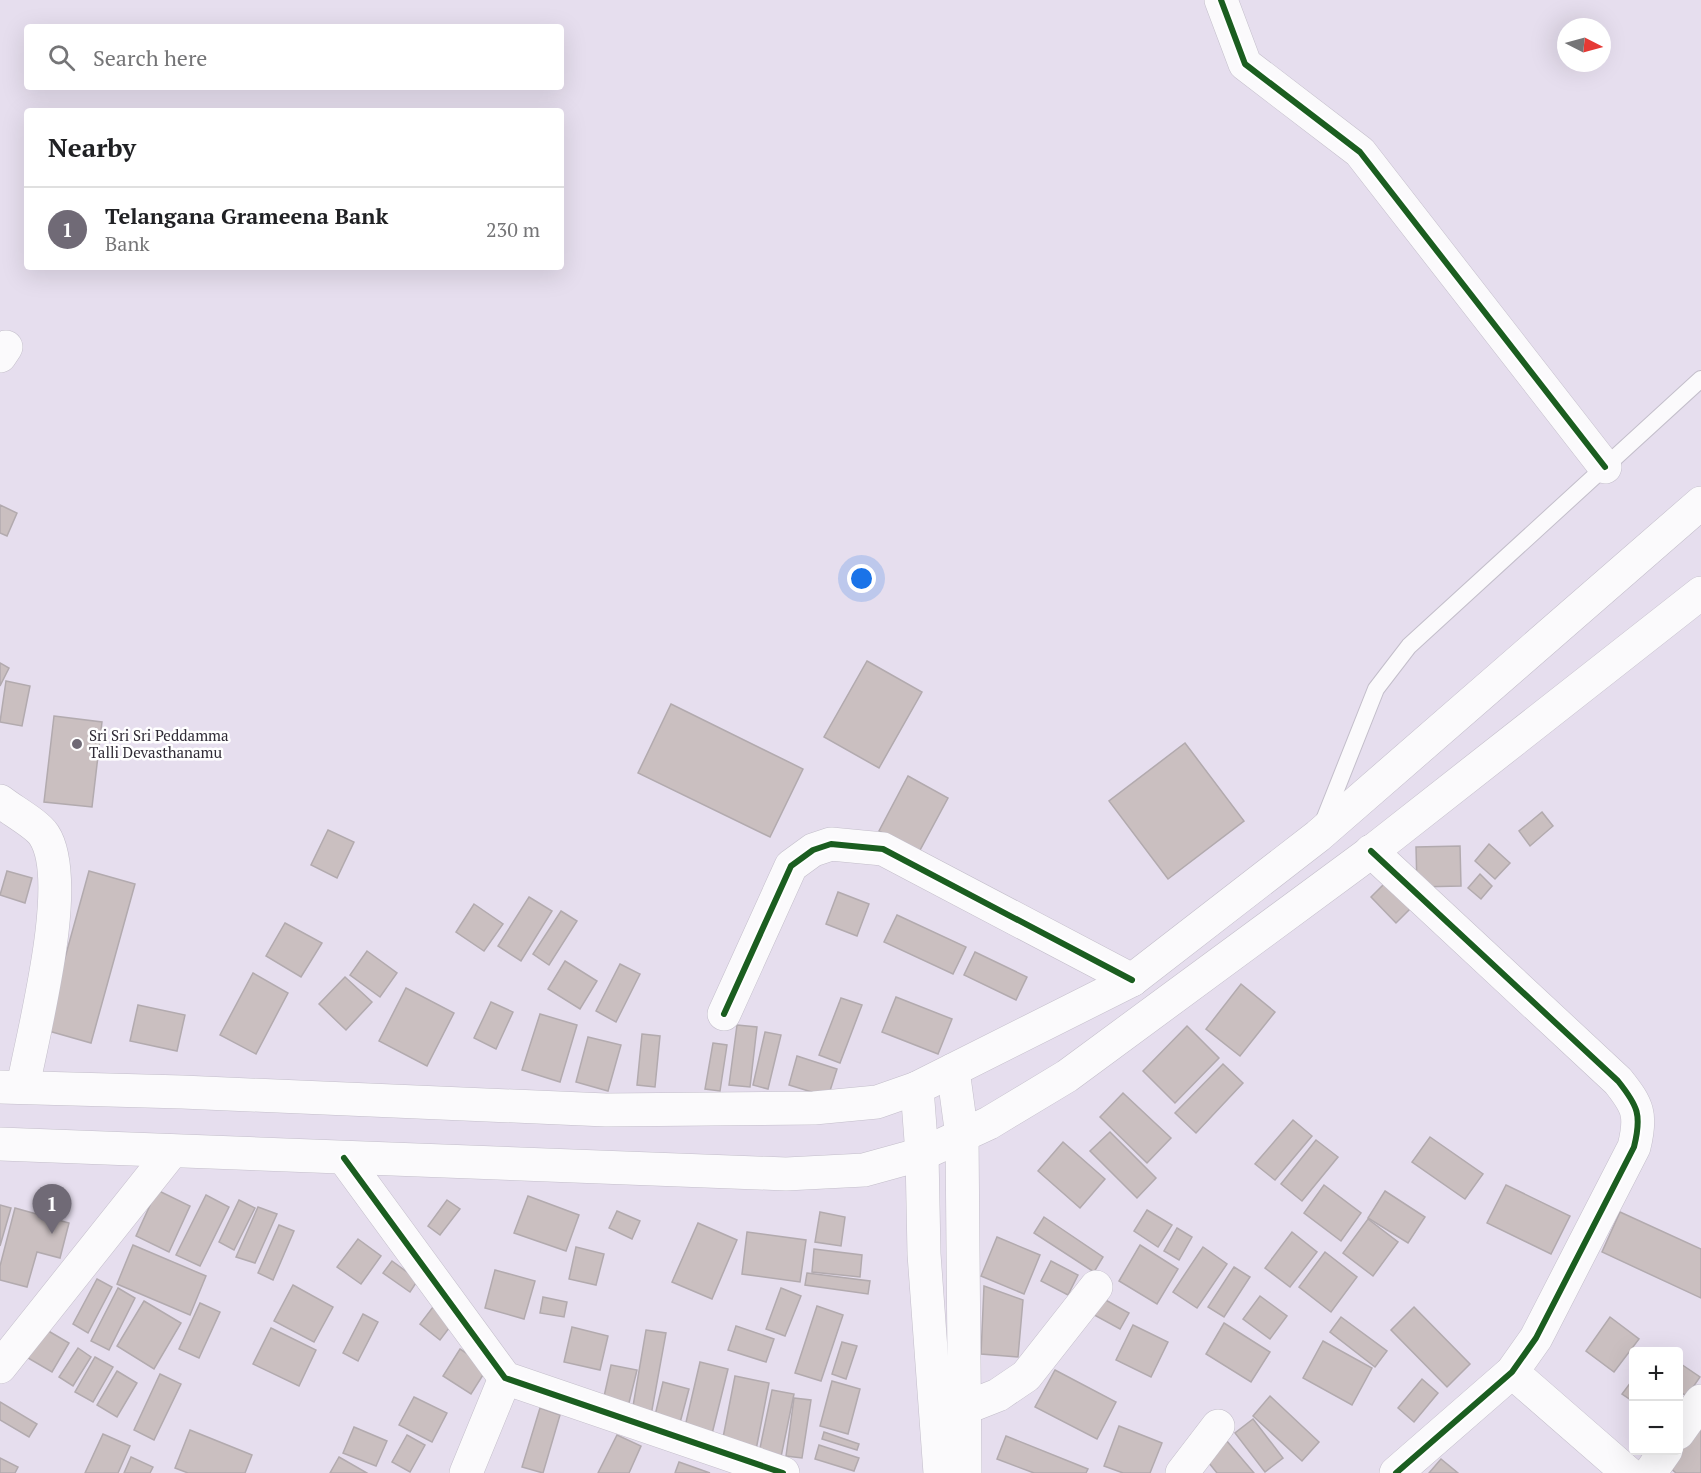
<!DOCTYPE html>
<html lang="en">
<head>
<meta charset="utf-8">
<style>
  :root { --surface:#fff; --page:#f6f6f6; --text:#202124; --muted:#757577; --line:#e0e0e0; --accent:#706a76 }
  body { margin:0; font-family:"PT Serif",serif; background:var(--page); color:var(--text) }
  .controls { position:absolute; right:18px; bottom:18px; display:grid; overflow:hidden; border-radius:6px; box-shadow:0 6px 24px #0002 }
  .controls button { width:54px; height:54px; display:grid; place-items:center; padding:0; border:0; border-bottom:2px solid var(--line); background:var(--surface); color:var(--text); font:30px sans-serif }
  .compass { position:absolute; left:1557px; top:18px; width:54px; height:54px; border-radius:50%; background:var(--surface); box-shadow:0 6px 24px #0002; rotate:96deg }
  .you { position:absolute; left:862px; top:579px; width:21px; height:21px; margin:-15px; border:4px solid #fff; border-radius:50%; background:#1a73e8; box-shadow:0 0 0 9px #1a73e833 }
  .badge { display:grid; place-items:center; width:39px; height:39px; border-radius:50%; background:var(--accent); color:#fff; font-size:20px; font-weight:700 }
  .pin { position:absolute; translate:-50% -50px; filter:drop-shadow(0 2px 3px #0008) }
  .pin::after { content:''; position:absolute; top:32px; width:21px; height:18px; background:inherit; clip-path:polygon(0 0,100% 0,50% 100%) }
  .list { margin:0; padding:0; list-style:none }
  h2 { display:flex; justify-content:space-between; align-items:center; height:78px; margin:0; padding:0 24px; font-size:26px }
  h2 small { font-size:20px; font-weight:400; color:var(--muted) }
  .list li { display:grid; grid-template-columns:39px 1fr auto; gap:18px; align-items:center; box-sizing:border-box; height:84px; padding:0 24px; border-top:2px solid var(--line) }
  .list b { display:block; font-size:22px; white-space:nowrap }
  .list p { margin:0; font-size:20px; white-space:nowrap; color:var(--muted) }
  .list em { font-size:20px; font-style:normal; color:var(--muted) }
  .icon { flex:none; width:33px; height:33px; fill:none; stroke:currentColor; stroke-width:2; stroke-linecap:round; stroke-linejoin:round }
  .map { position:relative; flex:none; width:1701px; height:1473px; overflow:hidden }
  .search { position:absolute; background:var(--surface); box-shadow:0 6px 24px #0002; left:24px; top:24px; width:540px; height:66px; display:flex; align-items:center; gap:15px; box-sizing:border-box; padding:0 21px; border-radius:6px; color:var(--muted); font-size:22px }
  .panel { position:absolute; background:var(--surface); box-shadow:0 6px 24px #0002; left:24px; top:108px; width:540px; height:162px; border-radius:6px }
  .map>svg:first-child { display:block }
  .building { fill:#cabfc0; stroke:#b2aaae; stroke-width:1.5 }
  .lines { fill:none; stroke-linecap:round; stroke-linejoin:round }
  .service-casing { stroke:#c3beca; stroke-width:18 }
  .minor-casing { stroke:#c3beca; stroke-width:34 }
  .primary-casing { stroke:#c3beca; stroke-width:34 }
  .trunk-casing { stroke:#c3beca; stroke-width:34 }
  .service { stroke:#fbfafc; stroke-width:16 }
  .minor { stroke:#fbfafc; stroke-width:33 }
  .primary { stroke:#fbfafc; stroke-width:33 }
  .trunk { stroke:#fbfafc; stroke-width:33 }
  .cycleway-casing { stroke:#fff; stroke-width:10 }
  .cycleway { stroke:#1b5e20; stroke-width:6 }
  .poi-dot { fill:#706a76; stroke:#fff; stroke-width:2 }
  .labels { text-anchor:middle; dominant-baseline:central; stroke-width:5; stroke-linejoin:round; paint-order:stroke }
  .poi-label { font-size:15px; fill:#302b36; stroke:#fff; text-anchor:start }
</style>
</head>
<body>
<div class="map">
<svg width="1701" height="1473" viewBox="0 0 1701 1473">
  <rect width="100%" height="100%" fill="#e6deee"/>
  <g class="building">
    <path d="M0,505L17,513L7,536L0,533Z"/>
    <path d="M867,661L922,692L879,768L824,737Z"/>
    <path d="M0,663L9,668L0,686Z"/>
    <path d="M6,681L30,686L22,726L0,722Z"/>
    <path d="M671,704L803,769L770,837L638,773Z"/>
    <path d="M54,716L102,722L92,807L44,802Z"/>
    <path d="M1185,743L1244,821L1168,879L1109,801Z"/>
    <path d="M908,776L948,798L919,852L879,831Z"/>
    <path d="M1542,812L1553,826L1530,846L1519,831Z"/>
    <path d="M328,830L354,842L337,878L311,865Z"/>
    <path d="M1489,844L1510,863L1495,879L1475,861Z"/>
    <path d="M1460,846L1461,886L1417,887L1416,847Z"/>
    <path d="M7,871L32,878L25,903L0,895Z"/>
    <path d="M89,871L135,884L91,1043L45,1030Z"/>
    <path d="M1480,874L1492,886L1481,899L1468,888Z"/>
    <path d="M1385,883L1410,909L1396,923L1371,897Z"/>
    <path d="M838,892L869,904L857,936L826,924Z"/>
    <path d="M529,897L552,911L521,961L498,946Z"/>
    <path d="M474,904L503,924L484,951L456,932Z"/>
    <path d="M561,911L577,921L549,965L533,954Z"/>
    <path d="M897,915L966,947L953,974L884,942Z"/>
    <path d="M285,923L322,943L301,977L266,956Z"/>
    <path d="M367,951L397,973L380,997L350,975Z"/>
    <path d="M975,952L1027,977L1016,1000L964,975Z"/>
    <path d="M565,961L597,981L580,1009L548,989Z"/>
    <path d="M620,964L640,974L616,1022L596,1011Z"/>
    <path d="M253,973L288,993L256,1054L220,1035Z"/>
    <path d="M345,977L372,1002L346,1030L319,1004Z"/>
    <path d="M1241,984L1275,1012L1240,1056L1206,1029Z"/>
    <path d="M406,988L454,1013L427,1066L379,1041Z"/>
    <path d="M896,997L952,1019L938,1054L882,1032Z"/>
    <path d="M841,998L862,1005L840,1063L819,1055Z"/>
    <path d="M491,1002L513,1012L496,1049L474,1038Z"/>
    <path d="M138,1005L185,1015L177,1051L130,1041Z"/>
    <path d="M540,1014L577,1025L560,1082L522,1070Z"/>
    <path d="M737,1025L757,1027L750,1087L729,1085Z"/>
    <path d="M1187,1026L1219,1058L1175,1103L1143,1071Z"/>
    <path d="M765,1032L781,1035L768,1089L753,1085Z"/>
    <path d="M642,1034L660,1036L655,1087L637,1085Z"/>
    <path d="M588,1037L621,1045L608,1091L576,1082Z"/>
    <path d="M713,1043L727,1045L720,1091L705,1089Z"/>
    <path d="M797,1056L837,1069L828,1097L789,1085Z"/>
    <path d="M1223,1064L1243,1083L1196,1133L1175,1113Z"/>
    <path d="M1123,1093L1171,1138L1147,1163L1100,1117Z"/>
    <path d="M1293,1120L1312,1136L1275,1180L1255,1164Z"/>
    <path d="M1110,1132L1156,1178L1137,1198L1090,1151Z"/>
    <path d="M1430,1137L1483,1174L1465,1199L1412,1162Z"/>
    <path d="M1316,1140L1338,1157L1302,1201L1281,1184Z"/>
    <path d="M1063,1142L1105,1179L1080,1208L1038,1171Z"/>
    <path d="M1324,1185L1361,1213L1341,1241L1304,1213Z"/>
    <path d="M1506,1185L1570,1216L1551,1254L1487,1223Z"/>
    <path d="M157,1190L190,1206L169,1252L136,1236Z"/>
    <path d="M1385,1191L1425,1217L1408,1243L1368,1218Z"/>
    <path d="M206,1195L229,1207L200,1266L176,1255Z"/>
    <path d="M528,1196L579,1215L566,1251L514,1233Z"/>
    <path d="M239,1200L255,1208L234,1250L219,1242Z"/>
    <path d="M447,1200L460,1209L440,1235L428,1226Z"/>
    <path d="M0,1205L11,1208L0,1246Z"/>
    <path d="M258,1207L277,1214L255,1263L236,1257Z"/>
    <path d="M15,1208L69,1223L60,1258L37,1252L27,1287L0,1280V1266Z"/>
    <path d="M1147,1210L1172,1225L1158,1247L1134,1231Z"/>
    <path d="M617,1211L640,1221L632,1239L609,1228Z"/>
    <path d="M820,1212L845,1217L841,1246L815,1242Z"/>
    <path d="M1620,1212L1701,1249V1298L1602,1252Z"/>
    <path d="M1044,1217L1103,1257L1094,1272L1034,1233Z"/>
    <path d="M1368,1219L1398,1242L1373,1276L1343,1253Z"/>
    <path d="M698,1223L737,1240L712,1299L672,1282Z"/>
    <path d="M279,1225L294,1231L273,1280L258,1273Z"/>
    <path d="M1177,1228L1192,1237L1179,1260L1164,1251Z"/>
    <path d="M747,1232L806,1240L800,1282L742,1274Z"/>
    <path d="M1292,1232L1317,1252L1290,1287L1265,1268Z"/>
    <path d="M997,1237L1040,1255L1024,1294L981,1276Z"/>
    <path d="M358,1239L381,1256L361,1284L337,1267Z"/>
    <path d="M133,1245L206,1276L190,1315L117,1284Z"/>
    <path d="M1140,1245L1178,1269L1157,1304L1119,1281Z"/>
    <path d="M576,1247L604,1254L596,1285L569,1279Z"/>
    <path d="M1203,1247L1227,1264L1197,1308L1173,1292Z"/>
    <path d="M814,1249L862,1255L860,1277L812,1272Z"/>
    <path d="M1325,1252L1357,1277L1331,1312L1299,1287Z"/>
    <path d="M392,1261L418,1280L410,1292L383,1273Z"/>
    <path d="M1051,1261L1078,1275L1068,1295L1041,1281Z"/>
    <path d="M1234,1267L1250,1277L1224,1317L1208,1307Z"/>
    <path d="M495,1270L535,1281L524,1319L485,1308Z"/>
    <path d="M807,1273L870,1281L868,1294L805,1285Z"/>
    <path d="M97,1279L112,1287L88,1333L73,1324Z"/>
    <path d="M293,1285L333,1307L314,1342L274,1321Z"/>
    <path d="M984,1286L1023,1300L1018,1357L981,1354Z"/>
    <path d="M118,1288L135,1298L109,1350L91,1341Z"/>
    <path d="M781,1288L801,1296L785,1336L766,1329Z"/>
    <path d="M1093,1293L1129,1313L1120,1329L1085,1310Z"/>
    <path d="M1260,1296L1287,1316L1270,1339L1243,1319Z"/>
    <path d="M543,1297L567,1302L564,1317L540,1313Z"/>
    <path d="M144,1301L181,1323L154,1369L117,1346Z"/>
    <path d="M200,1303L220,1312L199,1358L179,1349Z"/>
    <path d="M817,1306L843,1315L821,1381L795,1373Z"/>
    <path d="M433,1307L453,1323L440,1340L420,1324Z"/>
    <path d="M1414,1307L1470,1364L1447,1387L1391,1330Z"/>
    <path d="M363,1314L378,1322L358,1361L343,1353Z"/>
    <path d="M1341,1317L1387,1351L1375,1367L1330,1332Z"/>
    <path d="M1610,1317L1639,1339L1614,1372L1586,1351Z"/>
    <path d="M1224,1323L1270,1352L1251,1382L1206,1354Z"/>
    <path d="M1133,1325L1168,1342L1151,1377L1116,1360Z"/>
    <path d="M736,1326L774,1339L766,1362L728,1350Z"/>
    <path d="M572,1327L608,1336L600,1370L564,1362Z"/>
    <path d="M271,1328L316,1350L299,1386L253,1364Z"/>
    <path d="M45,1329L69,1343L52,1372L28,1358Z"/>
    <path d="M646,1330L666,1333L650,1421L631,1418Z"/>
    <path d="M1323,1341L1372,1368L1352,1405L1303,1378Z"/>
    <path d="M842,1342L857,1346L846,1379L832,1374Z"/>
    <path d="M78,1348L91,1357L73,1386L59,1377Z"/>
    <path d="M460,1349L488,1367L471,1394L443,1376Z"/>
    <path d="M95,1357L113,1367L93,1402L75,1392Z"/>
    <path d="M700,1362L728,1369L711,1438L684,1431Z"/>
    <path d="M1678,1362L1700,1377L1687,1396L1678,1391Z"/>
    <path d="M611,1365L637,1370L628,1407L603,1401Z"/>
    <path d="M1055,1370L1116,1402L1097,1439L1035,1407Z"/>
    <path d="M117,1371L137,1383L117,1417L97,1405Z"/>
    <path d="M160,1374L181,1384L154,1440L134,1430Z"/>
    <path d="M735,1376L769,1383L755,1455L721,1448Z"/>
    <path d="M1634,1378V1402L1622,1394Z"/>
    <path d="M1422,1379L1438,1393L1414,1422L1398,1408Z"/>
    <path d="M832,1381L860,1389L848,1434L820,1426Z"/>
    <path d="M663,1382L689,1389L677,1434L652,1428Z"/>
    <path d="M772,1390L794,1394L781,1457L759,1453Z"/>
    <path d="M1270,1396L1319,1442L1302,1461L1253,1416Z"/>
    <path d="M414,1397L447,1413L432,1442L399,1425Z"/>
    <path d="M794,1398L811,1400L802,1458L786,1456Z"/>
    <path d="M0,1402L37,1424L29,1437L0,1420Z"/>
    <path d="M540,1408L560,1415L543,1473L522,1467Z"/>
    <path d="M1253,1419L1283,1458L1265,1472L1235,1433Z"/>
    <path d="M1701,1423V1473H1676L1666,1464Z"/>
    <path d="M1119,1426L1162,1443L1150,1473H1123L1104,1466Z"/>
    <path d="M354,1427L387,1441L376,1466L343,1453Z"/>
    <path d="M190,1430L252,1455L245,1473H188L175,1468Z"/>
    <path d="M824,1432L859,1444L857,1450L822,1439Z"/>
    <path d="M103,1434L130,1446L118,1473H85Z"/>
    <path d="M407,1435L425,1445L410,1472L392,1462Z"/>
    <path d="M617,1435L641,1446L629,1473H598Z"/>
    <path d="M1006,1436L1088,1469L1086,1473H1034L997,1459Z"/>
    <path d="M1226,1440L1254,1473H1217L1205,1458Z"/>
    <path d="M819,1445L859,1458L854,1471L815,1459Z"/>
    <path d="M131,1457L153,1467L150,1473H124Z"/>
    <path d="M339,1457L367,1473H330Z"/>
    <path d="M0,1458L18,1467L15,1473H0Z"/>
    <path d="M1441,1459L1458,1473H1429Z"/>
    <path d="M679,1462L710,1473H675Z"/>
  </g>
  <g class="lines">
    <g class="service-casing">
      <path id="service" d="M1322,825L1376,689L1409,646L1701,379"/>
    </g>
    <g class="minor-casing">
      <g id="minor">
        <path d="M1221,0L1245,64L1360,152L1605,467"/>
        <path d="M0,356L6,347"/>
        <path d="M0,801C11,810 37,824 44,835C74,881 33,1032 23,1087"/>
        <path d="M1371,851L1618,1081C1638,1106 1642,1115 1634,1147L1536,1338L1512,1372L1396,1473"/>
        <path d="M724,1014L791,866L813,850L831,844L883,849L1132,980"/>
        <path d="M344,1158L505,1378L783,1473"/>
        <path d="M0,1367L172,1151"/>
        <path d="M1512,1372L1628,1473"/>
        <path d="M965,1408L998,1395L1026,1376L1096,1287"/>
        <path d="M1678,1433L1701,1401"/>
        <path d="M466,1473L505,1378"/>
        <path d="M1182,1473L1218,1426"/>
        <path d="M1650,1473L1666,1450"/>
      </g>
    </g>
    <g class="primary-casing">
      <g id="primary">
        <path d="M0,1087L182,1092L606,1110L814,1108L877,1102L917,1088"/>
        <path d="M0,1144L786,1174L864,1170L922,1154"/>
      </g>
    </g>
    <g class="trunk-casing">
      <g id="trunk">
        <path d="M953,1070L962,1136L965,1473"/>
        <path d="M922,1154L989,1123L1067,1076L1375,849L1701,593"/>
        <path d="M940,1473L924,1254L922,1154L917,1088L1132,980L1318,836L1701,503"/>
      </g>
    </g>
    <use href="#service" class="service"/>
    <use href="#minor" class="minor"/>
    <use href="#primary" class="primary"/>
    <use href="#trunk" class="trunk"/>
    <g class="cycleway-casing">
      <g id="cycleway">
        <path d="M1221,0L1245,64L1360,152L1605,467"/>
        <path d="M1371,851L1618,1081C1638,1106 1642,1115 1634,1147L1536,1338L1512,1372L1396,1473"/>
        <path d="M724,1014L791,866L813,850L831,844L883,849L1132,980"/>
        <path d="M344,1158L505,1378L783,1473"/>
      </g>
    </g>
    <use href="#cycleway" class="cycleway"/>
  </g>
  <circle class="poi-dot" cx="77" cy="744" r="6"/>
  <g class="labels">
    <g class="poi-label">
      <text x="89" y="735">Sri Sri Sri Peddamma<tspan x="89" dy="17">Talli Devasthanamu</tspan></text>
    </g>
  </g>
</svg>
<div class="controls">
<button>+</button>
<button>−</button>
</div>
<svg class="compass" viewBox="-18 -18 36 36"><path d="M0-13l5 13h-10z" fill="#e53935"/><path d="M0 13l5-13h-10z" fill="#757577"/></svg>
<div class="you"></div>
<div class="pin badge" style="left:52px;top:1234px">1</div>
<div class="search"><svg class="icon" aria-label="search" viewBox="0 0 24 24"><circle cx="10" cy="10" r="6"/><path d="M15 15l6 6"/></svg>Search here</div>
<section class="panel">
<h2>Nearby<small></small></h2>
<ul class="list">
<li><span class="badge">1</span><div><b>Telangana Grameena Bank</b><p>Bank</p></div><em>230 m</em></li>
</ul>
</section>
</div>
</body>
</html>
